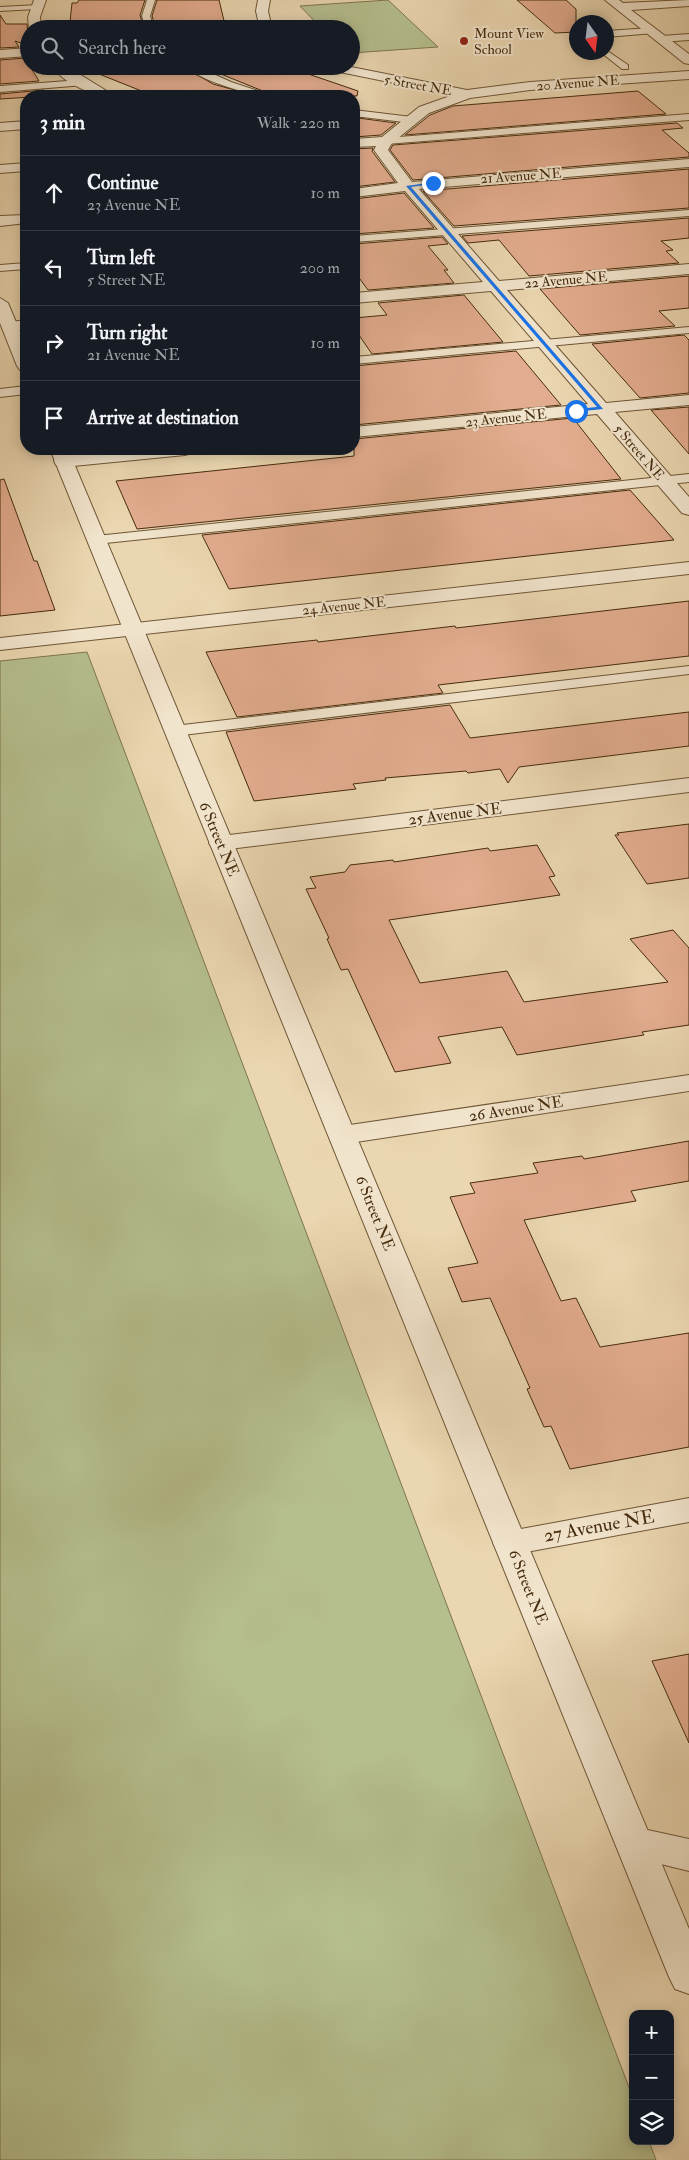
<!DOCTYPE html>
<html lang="en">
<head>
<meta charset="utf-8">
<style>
  :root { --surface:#171b24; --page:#20242c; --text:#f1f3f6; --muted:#9ea1a6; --line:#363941 }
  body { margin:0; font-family:"IM FELL Double Pica",serif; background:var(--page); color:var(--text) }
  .controls { position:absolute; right:15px; bottom:15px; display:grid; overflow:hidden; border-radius:10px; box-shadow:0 2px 12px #0003 }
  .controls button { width:45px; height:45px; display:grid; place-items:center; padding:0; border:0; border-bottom:1px solid var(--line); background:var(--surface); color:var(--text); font:25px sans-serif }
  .compass { position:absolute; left:569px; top:15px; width:45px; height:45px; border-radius:50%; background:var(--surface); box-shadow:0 2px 12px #0003; rotate:166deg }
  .stop { position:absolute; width:15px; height:15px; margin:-11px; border:4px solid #1a73e8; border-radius:50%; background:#fff }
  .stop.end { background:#1a73e8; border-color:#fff; box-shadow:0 1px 5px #0008 }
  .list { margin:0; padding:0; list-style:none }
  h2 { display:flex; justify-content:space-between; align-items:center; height:65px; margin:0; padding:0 20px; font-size:21px }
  h2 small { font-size:16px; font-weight:400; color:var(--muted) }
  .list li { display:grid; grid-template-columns:32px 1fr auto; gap:15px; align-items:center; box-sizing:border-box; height:75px; padding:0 20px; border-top:1px solid var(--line) }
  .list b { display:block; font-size:19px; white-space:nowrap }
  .list p { margin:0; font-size:16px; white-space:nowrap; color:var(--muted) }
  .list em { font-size:16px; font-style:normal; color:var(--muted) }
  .icon { flex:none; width:28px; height:28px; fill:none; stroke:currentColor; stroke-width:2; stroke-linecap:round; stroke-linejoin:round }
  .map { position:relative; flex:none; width:689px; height:2160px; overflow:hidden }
  .search { position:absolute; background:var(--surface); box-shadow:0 2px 12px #0003; left:20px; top:20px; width:340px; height:55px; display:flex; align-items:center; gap:12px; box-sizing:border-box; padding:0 18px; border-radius:28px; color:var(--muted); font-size:19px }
  .panel { position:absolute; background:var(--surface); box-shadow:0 2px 12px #0003; left:20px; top:90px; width:340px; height:365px; border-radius:20px }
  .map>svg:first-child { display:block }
  .green { fill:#b5be8d; stroke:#7e754e }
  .building { fill:#e2ac8e; stroke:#462c0e }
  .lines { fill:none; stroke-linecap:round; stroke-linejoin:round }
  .service-casing { stroke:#6f5636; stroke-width:2 }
  .minor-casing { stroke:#6f5636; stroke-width:2 }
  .tertiary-casing { stroke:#6f5636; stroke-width:2 }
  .service { fill:#f1e4cc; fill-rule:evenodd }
  .minor { fill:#f1e4cc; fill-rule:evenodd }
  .tertiary { fill:#f1e4cc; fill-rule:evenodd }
  .route { fill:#1a73e8 }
  .poi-dot { fill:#8f2418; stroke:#f1e4cc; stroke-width:2 }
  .labels { text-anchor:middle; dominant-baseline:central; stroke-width:4; stroke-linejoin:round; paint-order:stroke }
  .far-poi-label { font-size:14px; fill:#462c0e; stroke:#f1e4cc; text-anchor:start }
  .far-street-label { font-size:14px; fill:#462c0e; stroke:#f1e4cc }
  .street-label { font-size:16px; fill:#462c0e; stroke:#f1e4cc }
  .near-street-label { font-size:19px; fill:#462c0e; stroke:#f1e4cc }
</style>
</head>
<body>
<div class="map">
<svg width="689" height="2160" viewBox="0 0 689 2160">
  <rect width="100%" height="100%" fill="#ead6b0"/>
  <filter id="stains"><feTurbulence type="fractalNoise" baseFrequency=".004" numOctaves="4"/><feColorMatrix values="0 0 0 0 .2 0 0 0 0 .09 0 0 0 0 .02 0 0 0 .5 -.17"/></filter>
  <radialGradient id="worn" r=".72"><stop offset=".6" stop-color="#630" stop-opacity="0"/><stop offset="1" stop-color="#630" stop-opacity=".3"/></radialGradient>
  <g class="green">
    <path d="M388,0L438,47L351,53V29H322L300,6Z"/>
    <path d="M87,652L633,2098V2141H649L656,2160H0V661Z"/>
  </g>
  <g class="building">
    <path d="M79,0H145L140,15L144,29H43L42,23L70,22L72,3H77Z"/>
    <path d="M157,0H219L226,29H156L152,16Z"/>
    <path d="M517,0H566L576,9V32L555,33Z"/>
    <path d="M0,15L6,24H27L29,46L15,41L19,47L0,48Z"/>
    <path d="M25,58L39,81L0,84V60Z"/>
    <path d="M79,66H182L213,84L256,96H154Z"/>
    <path d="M201,66H285L358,91L357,96H275Z"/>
    <path d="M44,90L47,96L0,99V94Z"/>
    <path d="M638,91L666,114L405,135L430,115L453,106Z"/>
    <path d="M358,118L396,123L381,135L354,137V123Z"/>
    <path d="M677,123L683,128L662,130L689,153V157L413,180L390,150L393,145Z"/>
    <path d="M373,148L372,151L395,182L354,187V149Z"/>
    <path d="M689,169V208L454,226L423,191Z"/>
    <path d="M404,193L434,228L354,234V199Z"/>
    <path d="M689,218V238L661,241L673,250L666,251L679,263L529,276L499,240L468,243L462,236Z"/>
    <path d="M442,237L448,244L428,246L448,270H444L454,283L368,290L354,271V244Z"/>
    <path d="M689,276V308L659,311L675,326L580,335L540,289Z"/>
    <path d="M464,295L503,342L372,354L354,328V318L387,315L378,303Z"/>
    <path d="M684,335L689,340V393L640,398L592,344Z"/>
    <path d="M516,351L561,405L354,425V366Z"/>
    <path d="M689,407V454L651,410Z"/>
    <path d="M573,418L621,479L137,529L116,481L354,456V439Z"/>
    <path d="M4,479L34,561H37L55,610L0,616V480Z"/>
    <path d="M630,490L674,540L229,589L202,535Z"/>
    <path d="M689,601V656L438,685L443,693L237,717L206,652L317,640L318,642L455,626L456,628Z"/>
    <path d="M450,705L470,738L689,712V746L519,767L508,783L500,769L468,773L466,771L385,778L386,780L353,784L356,789L254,801L226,732Z"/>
    <path d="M689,824V878L647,884L615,835H619L617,833Z"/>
    <path d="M537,845L555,876L549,877L560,895L389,920L420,983L507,971L524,1002L668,982L630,939L673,930L689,948V1025L642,1032L644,1035L517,1055L502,1027L438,1037L451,1063L395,1072L348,969L341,970L327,939L329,938L306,889L316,888L310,877L345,872L350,865L393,860L394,862L488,848L490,851Z"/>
    <path d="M689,1141V1181L631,1191L636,1201L524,1220L561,1301L576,1298L600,1347L689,1333V1447L570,1469L551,1426L544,1427L527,1389L530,1388L490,1298L462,1302L448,1268L478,1263L450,1197L475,1193L470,1183L538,1173L533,1163L582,1156L584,1159Z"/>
    <path d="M689,1654V1743L652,1661Z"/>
  </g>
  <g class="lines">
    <g class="service-casing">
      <g id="service">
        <path d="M147,0H155L150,16L154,29H146L142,16Z"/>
        <path d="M39,5V9H36L0,11V7Z"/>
        <path d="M651,28L655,31L654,33L606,37V31Z"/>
        <path d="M689,34V40L661,42L657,39L661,36Z"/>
        <path d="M606,50L628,65V69H622L603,54L606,52Z"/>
        <path d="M184,66H196L231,82L273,96C252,97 200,80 184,66Z"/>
        <path d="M81,80L85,83L84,85L0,92V86Z"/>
        <path d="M354,110L412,117L417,120L412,123L354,116Z"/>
        <path d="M689,114V120L386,144L381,141L386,138Z"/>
        <path d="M689,210V216L354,242V236Z"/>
        <path d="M26,263V269L0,271V265Z"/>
        <path d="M689,327V333L354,364V357Z"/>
        <path d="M26,386V394L0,397V389Z"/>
        <path d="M689,474V482L96,544L89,540L96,536Z"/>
        <path d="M689,666V674L174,736L166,731L174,726Z"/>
      </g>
    </g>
    <g class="minor-casing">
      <g id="minor">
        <path d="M34,0H46L40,17L41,29H29L28,17Z"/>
        <path d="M258,0H270L268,11L272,29H260L256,11Z"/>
        <path d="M605,0H619L623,3L689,0V6L631,10L689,54V64L684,63Z"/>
        <path d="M29,48V56L0,58V50Z"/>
        <path d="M51,66H66L115,96C93,97 65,84 51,66Z"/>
        <path d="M324,66H346L467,90L530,82L689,71V79L530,90L470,98L429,113L392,143L388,150L412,182L689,159V167L419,189L499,281L689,264V274L507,290L606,403L689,395V405L615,412L689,497V515L682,513L597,414L354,437V427L588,404L491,291L354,303V293L483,282L405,191L354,197V189L398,183L374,150L376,146L354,147V139L382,137L419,107L453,95L325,69Z"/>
        <path d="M26,121V129L0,131V123Z"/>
        <path d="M26,163V171L0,173V165Z"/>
        <path d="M26,215V223L0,226V216Z"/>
        <path d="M26,320V330L4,331L2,327L4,323Z"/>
        <path d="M131,449H194L192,453L185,455L63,467L56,465L54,461L56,457L63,455Z"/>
        <path d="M689,562V574L0,650V638Z"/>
        <path d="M689,778V792L221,850L212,848L209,843L212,838L221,836Z"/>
        <path d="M689,1075V1091L343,1144L333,1141L329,1135L333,1129L343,1126Z"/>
        <path d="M689,1498V1522L510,1555L498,1552L493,1543L498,1534L510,1531Z"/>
        <path d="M634,1827L689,1839V1871L620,1854L615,1843L620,1832Z"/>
      </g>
    </g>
    <g class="tertiary-casing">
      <g id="tertiary">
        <path d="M0,298L8,303L26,346V371L20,370L17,366L0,323Z"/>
        <path d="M50,449H68L689,1929V1994L675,1989L669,1977Z"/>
      </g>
    </g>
    <use href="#service" class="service"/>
    <use href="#minor" class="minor"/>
    <use href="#tertiary" class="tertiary"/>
  </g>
  <path class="route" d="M435,182L433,184L411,187L603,409L574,412L576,409L597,407L406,186Z"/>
  <circle class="poi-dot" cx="464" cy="41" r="5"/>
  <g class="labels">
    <g class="far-poi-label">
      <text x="474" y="33">Mount View<tspan x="474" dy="16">School</tspan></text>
    </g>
    <g class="far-street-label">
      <text transform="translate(578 83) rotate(-4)">20 Avenue NE</text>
      <text transform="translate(418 85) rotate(10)">5 Street NE</text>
      <text transform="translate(521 176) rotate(-4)">21 Avenue NE</text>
      <text transform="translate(566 280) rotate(-5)">22 Avenue NE</text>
      <text transform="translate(506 418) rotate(-6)">23 Avenue NE</text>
      <text transform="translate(639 452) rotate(49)">5 Street NE</text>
      <text transform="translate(344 606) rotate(-6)">24 Avenue NE</text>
    </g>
    <g class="street-label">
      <text transform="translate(455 814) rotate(-7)">25 Avenue NE</text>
      <text transform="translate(219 839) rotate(67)">6 Street NE</text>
      <text transform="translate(516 1109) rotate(-9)">26 Avenue NE</text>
      <text transform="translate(375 1213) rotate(68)">6 Street NE</text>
      <text transform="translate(528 1587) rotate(68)">6 Street NE</text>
    </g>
    <g class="near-street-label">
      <text transform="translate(599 1526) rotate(-10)">27 Avenue NE</text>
    </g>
  </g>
  <rect width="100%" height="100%" filter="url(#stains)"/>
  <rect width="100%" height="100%" fill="url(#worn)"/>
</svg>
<div class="controls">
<button>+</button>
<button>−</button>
<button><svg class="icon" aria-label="layers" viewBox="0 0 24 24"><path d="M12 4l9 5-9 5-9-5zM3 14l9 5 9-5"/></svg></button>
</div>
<svg class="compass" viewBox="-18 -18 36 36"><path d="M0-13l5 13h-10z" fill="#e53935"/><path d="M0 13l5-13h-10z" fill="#9ea1a6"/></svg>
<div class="stop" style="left:576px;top:411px"></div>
<div class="stop end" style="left:433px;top:183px"></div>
<div class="search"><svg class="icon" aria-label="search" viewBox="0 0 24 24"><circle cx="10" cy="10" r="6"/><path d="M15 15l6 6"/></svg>Search here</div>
<section class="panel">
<h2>3 min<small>Walk · 220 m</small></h2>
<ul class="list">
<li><svg class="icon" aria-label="ahead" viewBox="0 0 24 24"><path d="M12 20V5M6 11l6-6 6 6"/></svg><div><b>Continue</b><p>23 Avenue NE</p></div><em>10 m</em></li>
<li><svg class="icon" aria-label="left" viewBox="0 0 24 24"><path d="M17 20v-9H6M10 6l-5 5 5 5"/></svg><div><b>Turn left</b><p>5 Street NE</p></div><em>200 m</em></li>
<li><svg class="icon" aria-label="right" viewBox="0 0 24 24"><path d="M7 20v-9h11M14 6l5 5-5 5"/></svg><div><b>Turn right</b><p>21 Avenue NE</p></div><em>10 m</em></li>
<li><svg class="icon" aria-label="arrive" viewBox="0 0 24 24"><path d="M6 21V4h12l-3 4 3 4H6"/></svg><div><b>Arrive at destination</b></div></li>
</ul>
</section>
</div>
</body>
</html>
